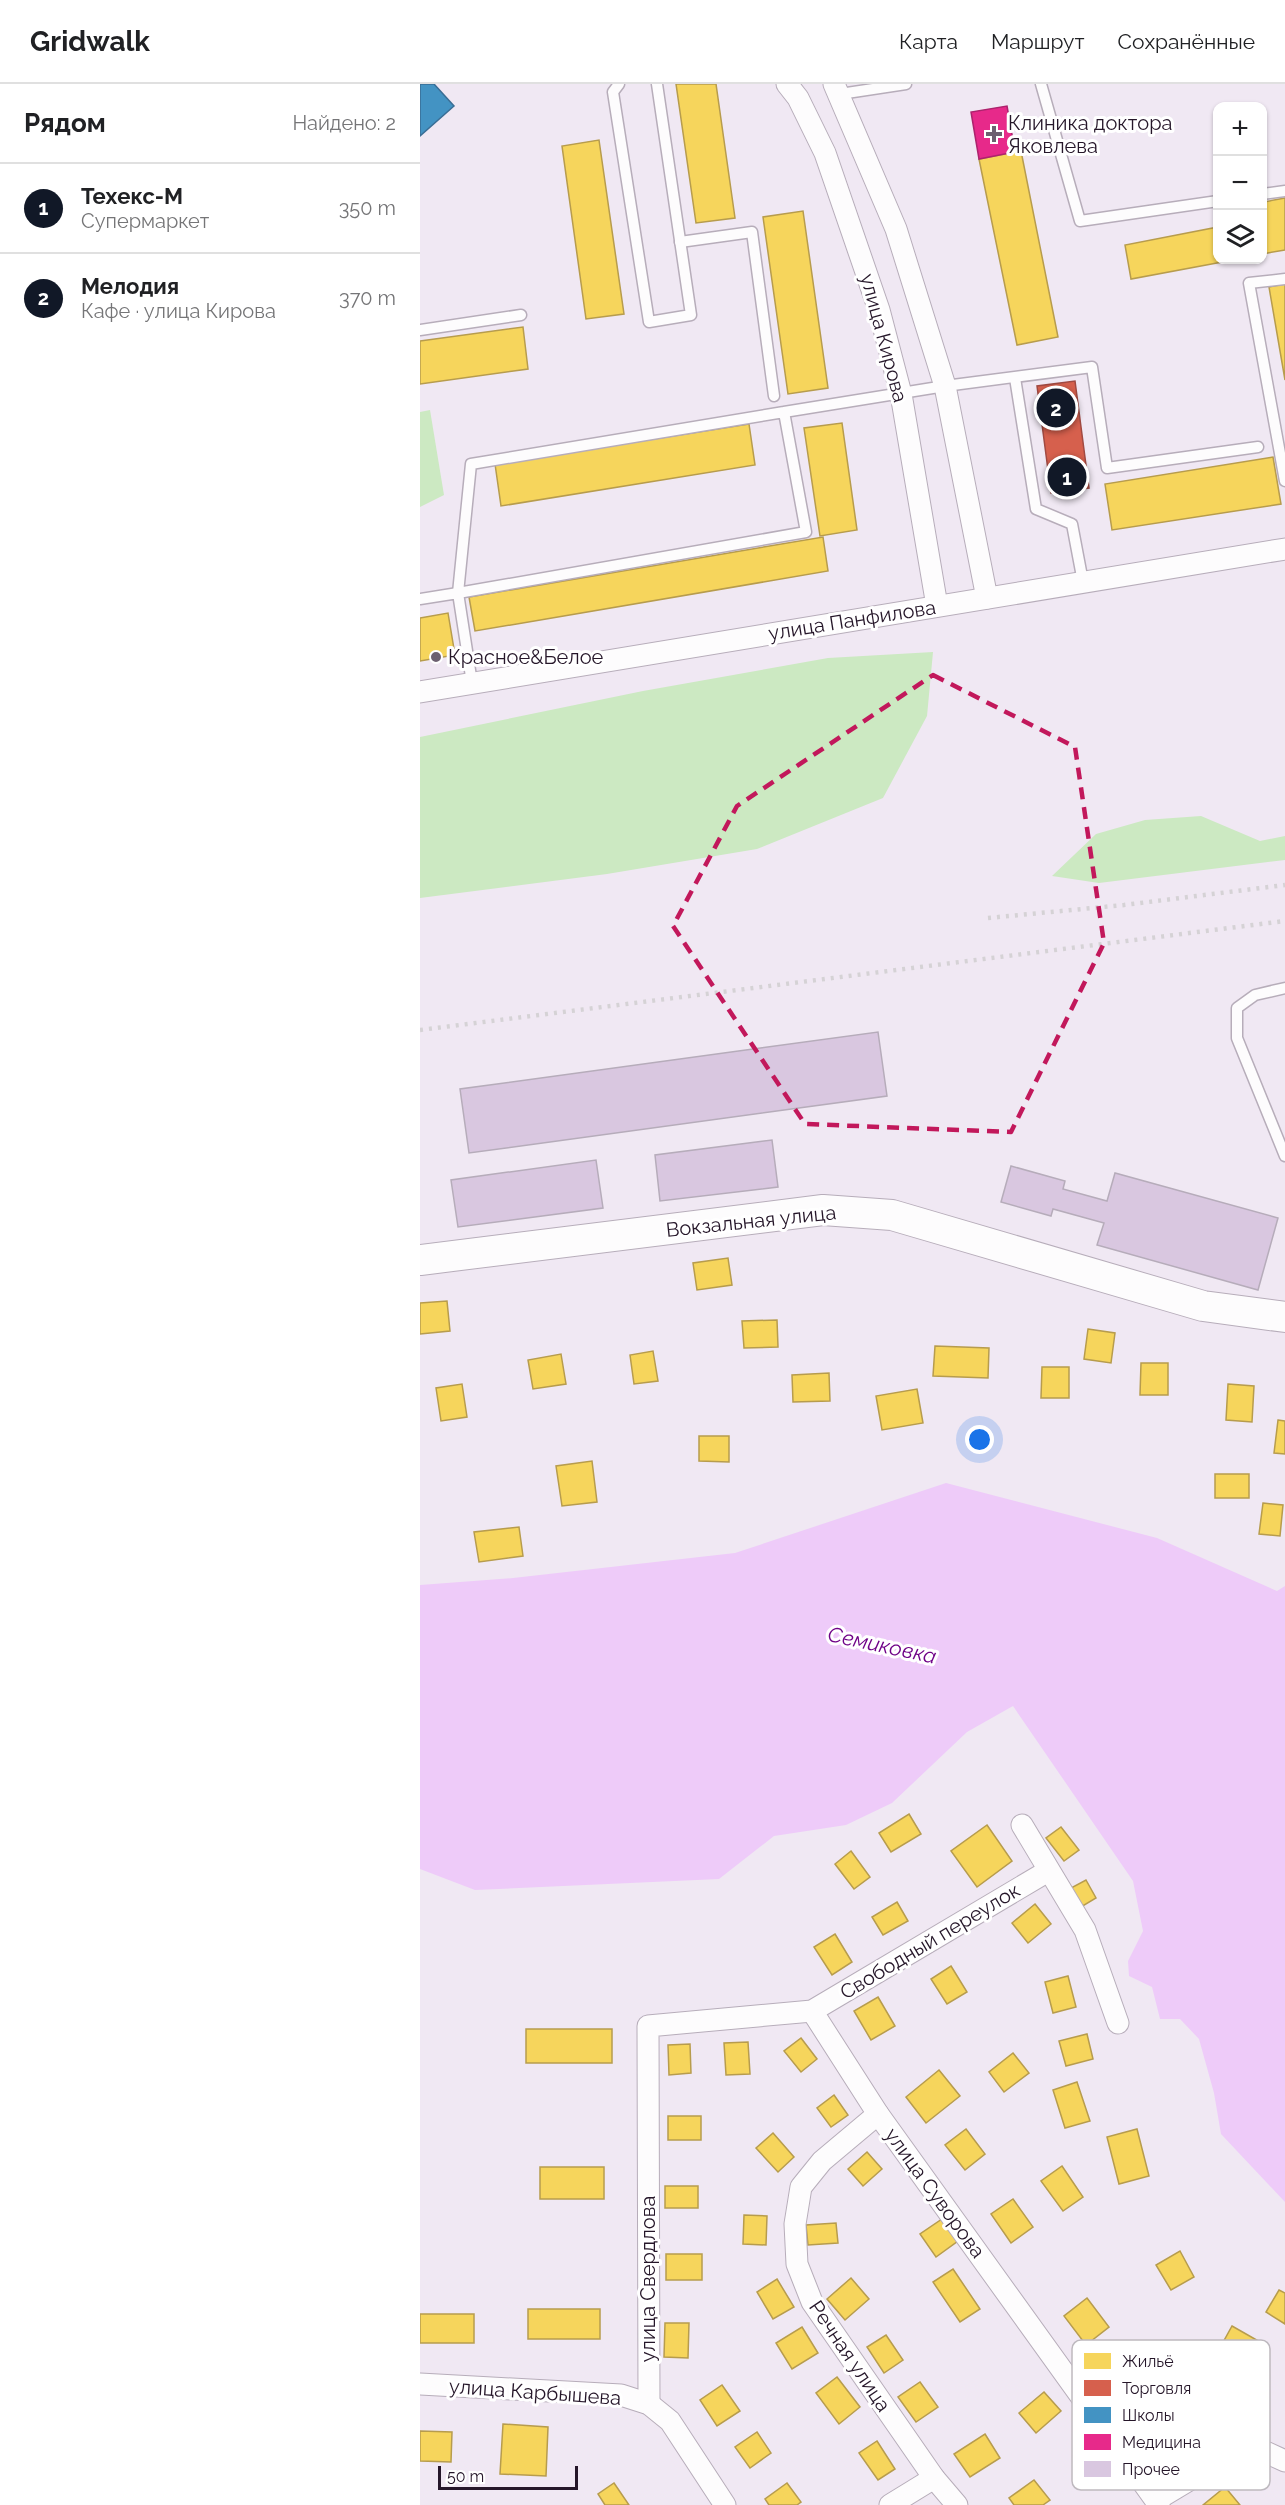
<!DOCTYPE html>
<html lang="ru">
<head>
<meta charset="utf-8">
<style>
  :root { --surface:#fff; --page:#f2f2f2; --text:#202124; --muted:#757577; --line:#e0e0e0; --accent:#111827 }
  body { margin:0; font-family:Raleway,sans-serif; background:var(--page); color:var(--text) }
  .controls { position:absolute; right:18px; top:18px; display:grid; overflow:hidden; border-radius:12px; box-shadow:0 2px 4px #0004 }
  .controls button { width:54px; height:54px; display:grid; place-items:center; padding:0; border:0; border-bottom:2px solid var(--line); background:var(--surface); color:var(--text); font:30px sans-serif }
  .scale { position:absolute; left:18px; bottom:15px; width:140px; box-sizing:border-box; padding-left:6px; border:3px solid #251629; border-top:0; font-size:16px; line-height:21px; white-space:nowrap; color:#251629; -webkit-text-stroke:4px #fff; paint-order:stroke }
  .you { position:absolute; left:560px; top:1356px; width:21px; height:21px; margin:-15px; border:4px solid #fff; border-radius:50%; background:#1a73e8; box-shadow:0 0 0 9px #1a73e833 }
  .badge { display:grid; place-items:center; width:39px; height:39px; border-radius:50%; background:var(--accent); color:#fff; font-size:20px; font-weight:700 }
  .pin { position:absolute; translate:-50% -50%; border:3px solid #fff; box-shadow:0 2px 6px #0006 }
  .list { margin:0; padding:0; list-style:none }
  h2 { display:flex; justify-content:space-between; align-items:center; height:78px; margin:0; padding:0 24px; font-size:26px }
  h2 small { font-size:20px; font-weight:400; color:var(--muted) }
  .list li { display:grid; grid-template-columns:39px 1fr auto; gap:18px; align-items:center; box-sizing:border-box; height:90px; padding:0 24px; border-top:2px solid var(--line) }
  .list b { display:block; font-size:22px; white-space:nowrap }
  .list p { margin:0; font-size:20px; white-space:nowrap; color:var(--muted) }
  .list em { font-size:20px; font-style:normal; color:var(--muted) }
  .icon { flex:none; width:33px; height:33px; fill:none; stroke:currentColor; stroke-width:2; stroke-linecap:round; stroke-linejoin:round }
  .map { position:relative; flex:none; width:865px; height:2421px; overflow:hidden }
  header { display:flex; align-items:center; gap:36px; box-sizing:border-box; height:84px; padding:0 30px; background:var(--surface); border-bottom:2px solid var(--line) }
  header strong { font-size:28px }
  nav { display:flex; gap:33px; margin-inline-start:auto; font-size:21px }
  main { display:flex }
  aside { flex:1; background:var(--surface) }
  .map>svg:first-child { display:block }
  .green { fill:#cce9c2 }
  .water { fill:#eecbf9 }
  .homes { fill:#f6d55c; stroke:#b79c4d; stroke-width:1.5 }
  .shops { fill:#d6604d; stroke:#a14a42; stroke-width:1.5 }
  .schools { fill:#4393c3; stroke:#3a6e95; stroke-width:1.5 }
  .health { fill:#e7298a; stroke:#ad236d; stroke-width:1.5 }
  .building { fill:#d9c7e0; stroke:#b6acba; stroke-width:1.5 }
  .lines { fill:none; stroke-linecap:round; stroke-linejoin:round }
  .lane-casing { stroke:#b7adba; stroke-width:13 }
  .street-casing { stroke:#b7adba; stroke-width:23 }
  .secondary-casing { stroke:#b7adba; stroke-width:32 }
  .lane { stroke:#fdfcfd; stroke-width:10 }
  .street { stroke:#fdfcfd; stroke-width:21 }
  .secondary { stroke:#fdfcfd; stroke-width:30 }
  .rail { stroke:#d5d2d5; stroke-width:4.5; stroke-dasharray:3 6; stroke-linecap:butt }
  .marked { fill:none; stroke:#c2185b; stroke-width:4.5; stroke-dasharray:12 8; stroke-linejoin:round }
  .poi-dot { fill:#6c6070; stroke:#fff; stroke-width:2 }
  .labels { text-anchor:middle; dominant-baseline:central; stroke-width:6; stroke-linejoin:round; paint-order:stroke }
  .poi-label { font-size:20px; fill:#251629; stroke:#fff; text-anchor:start }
  .street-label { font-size:20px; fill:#251629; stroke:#fff }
  .water-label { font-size:21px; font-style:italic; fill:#6f0287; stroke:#fff }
  .key { fill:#fff; stroke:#beb9bf; stroke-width:1.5 }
  .key-label { font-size:16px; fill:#251629 }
</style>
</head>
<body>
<header>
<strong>Gridwalk</strong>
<nav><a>Карта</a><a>Маршрут</a><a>Сохранённые</a></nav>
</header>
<main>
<aside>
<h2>Рядом<small>Найдено: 2</small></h2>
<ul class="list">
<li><span class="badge">1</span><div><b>Техекс-М</b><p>Супермаркет</p></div><em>350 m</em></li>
<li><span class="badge">2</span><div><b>Мелодия</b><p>Кафе · улица Кирова</p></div><em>370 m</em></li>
</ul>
</aside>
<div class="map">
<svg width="865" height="2421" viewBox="0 0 865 2421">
  <rect width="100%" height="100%" fill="#f0e8f3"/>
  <g class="green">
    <path d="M10,326L24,411L0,423V328Z"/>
    <path d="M513,568L507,632L463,714L337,765L187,790L0,814V653L223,607L408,574Z"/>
    <path d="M781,732L840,757L865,752V776L679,799L632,792L676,750L725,736Z"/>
  </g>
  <path class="water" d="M526,1399L737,1454L857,1507L865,1502V2118L801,2050L794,2009L779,1955L760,1935H740L732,1903L709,1892L708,1877L723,1847L713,1797L593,1622L547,1648L472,1719L426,1741L354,1752L299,1795L55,1806L0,1785V1501L93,1494L315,1469Z"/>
  <g class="homes">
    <path d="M256,0H296L315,134L276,139Z"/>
    <path d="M179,56L204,230L166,235L142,62Z"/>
    <path d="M601,67L638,253L597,261L559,75Z"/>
    <path d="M865,114V166L842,170V134L846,133L844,118Z"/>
    <path d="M383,127L408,304L368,310L343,133Z"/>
    <path d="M798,143V176H813L711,195L705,161Z"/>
    <path d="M865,200V296L849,203Z"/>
    <path d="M103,243L108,285L0,300V257Z"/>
    <path d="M422,339L437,446L400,452L384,344Z"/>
    <path d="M329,340L335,381L81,422L75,380Z"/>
    <path d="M853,373L861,420L692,446L685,400Z"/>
    <path d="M403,453L408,487L55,547L49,513Z"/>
    <path d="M28,529L35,571L0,577V534Z"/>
    <path d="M308,1174L312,1201L277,1206L273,1179Z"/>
    <path d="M27,1217L30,1247L0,1250V1219Z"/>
    <path d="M357,1236L358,1263L324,1264L322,1237Z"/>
    <path d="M668,1245L695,1249L691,1279L664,1275Z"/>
    <path d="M515,1262L569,1264L568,1294L513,1292Z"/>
    <path d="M233,1267L238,1297L214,1300L210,1271Z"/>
    <path d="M141,1270L146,1300L113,1305L108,1276Z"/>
    <path d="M721,1279H748V1311H720Z"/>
    <path d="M622,1283H649V1314H621Z"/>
    <path d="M409,1289L410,1317L373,1318L372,1291Z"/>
    <path d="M42,1300L47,1333L21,1337L16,1304Z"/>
    <path d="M808,1300L834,1302L832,1338L806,1336Z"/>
    <path d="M497,1305L503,1339L462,1346L456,1312Z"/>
    <path d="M858,1336L865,1337V1370L854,1369Z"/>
    <path d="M279,1352H309V1378L279,1377Z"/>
    <path d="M172,1377L177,1418L142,1422L136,1382Z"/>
    <rect x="795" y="1390" width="34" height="24"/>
    <path d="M843,1419L863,1421L860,1452L839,1450Z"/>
    <path d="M99,1443L103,1472L59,1478L54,1448Z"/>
    <path d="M489,1730L501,1750L471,1768L459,1749Z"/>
    <path d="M567,1741L592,1777L557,1803L531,1767Z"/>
    <path d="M641,1743L659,1766L644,1777L626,1754Z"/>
    <path d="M431,1767L450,1793L434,1805L415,1780Z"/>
    <path d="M666,1796L676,1814L661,1823L651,1804Z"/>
    <path d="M477,1818L488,1837L463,1851L452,1833Z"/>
    <path d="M615,1820L631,1840L608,1859L592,1839Z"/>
    <path d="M415,1850L432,1878L412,1891L394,1863Z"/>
    <path d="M531,1882L547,1908L527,1920L511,1895Z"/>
    <path d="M648,1892L656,1923L633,1929L625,1898Z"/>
    <path d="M458,1913L475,1942L451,1956L434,1927Z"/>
    <rect x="106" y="1945" width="86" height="34"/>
    <path d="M667,1950L673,1975L646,1982L639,1957Z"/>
    <path d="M381,1954L397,1975L381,1988L364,1967Z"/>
    <path d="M328,1958L330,1990L306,1991L304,1959Z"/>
    <path d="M270,1960L271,1989L249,1991L248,1961Z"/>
    <path d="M593,1969L609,1989L584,2008L569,1988Z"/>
    <path d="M519,1986L540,2012L506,2039L486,2013Z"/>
    <path d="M657,1998L670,2037L645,2044L633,2006Z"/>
    <path d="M414,2011L428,2031L411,2043L397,2024Z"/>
    <rect x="248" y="2032" width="33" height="24"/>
    <path d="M546,2045L565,2070L545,2086L525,2061Z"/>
    <path d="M717,2045L729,2092L699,2100L687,2053Z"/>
    <path d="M353,2049L374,2073L358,2088L336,2064Z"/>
    <path d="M447,2068L462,2085L443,2102L428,2085Z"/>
    <path d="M642,2082L663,2113L643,2127L621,2097Z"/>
    <rect x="120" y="2083" width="64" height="32"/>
    <rect x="245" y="2102" width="33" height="22"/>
    <path d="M593,2115L613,2143L591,2159L571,2130Z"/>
    <path d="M324,2131L347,2132L346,2161L323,2160Z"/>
    <path d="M522,2135L538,2157L516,2173L500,2150Z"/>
    <path d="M416,2139L418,2159L388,2161L386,2141Z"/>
    <path d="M760,2167L774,2193L751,2206L736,2181Z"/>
    <rect x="246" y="2170" width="36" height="26"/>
    <path d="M533,2185L560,2225L540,2238L513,2198Z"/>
    <path d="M431,2194L449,2215L425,2236L407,2215Z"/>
    <path d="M357,2195L374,2223L353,2235L337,2208Z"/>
    <path d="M859,2206L865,2209V2240L846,2228Z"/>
    <path d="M667,2214L689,2243L666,2261L644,2232Z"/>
    <rect x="108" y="2225" width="72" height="30"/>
    <rect x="0" y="2230" width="54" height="29"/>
    <path d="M245,2239H269L268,2274L244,2273Z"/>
    <path d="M812,2242L849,2263L838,2282L801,2262Z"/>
    <path d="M382,2243L398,2269L372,2285L356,2259Z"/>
    <path d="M466,2251L483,2276L464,2289L447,2263Z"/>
    <path d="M417,2293L440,2323L419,2340L396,2309Z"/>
    <path d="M500,2298L518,2323L496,2338L478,2313Z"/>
    <path d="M302,2301L320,2327L297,2342L280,2316Z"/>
    <path d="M624,2308L641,2327L616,2349L599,2329Z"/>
    <path d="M83,2340L128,2343L126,2392L80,2390Z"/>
    <path d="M0,2347L32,2348L31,2378L0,2377Z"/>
    <path d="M337,2348L351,2369L330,2384L315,2363Z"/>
    <path d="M565,2350L580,2374L550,2393L534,2370Z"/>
    <path d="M457,2357L475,2385L458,2396L439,2369Z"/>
    <path d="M614,2396L630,2416L623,2421H594L589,2414Z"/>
    <path d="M194,2399L209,2421H185L178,2410Z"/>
    <path d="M367,2399L381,2418L377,2421H349L345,2415Z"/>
    <path d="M805,2403L820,2421H783Z"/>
  </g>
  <path class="shops" d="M655,297L669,404L631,409L617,302Z"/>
  <path class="schools" d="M0,0H14L34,22L0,52Z"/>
  <path class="health" d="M587,22L595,68L559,75L551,28Z"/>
  <g class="building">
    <path d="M458,948L467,1012L49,1069L40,1005Z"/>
    <path d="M352,1056L358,1103L240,1117L235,1071Z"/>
    <path d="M176,1076L183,1124L38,1143L31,1096Z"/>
    <path d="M591,1082L645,1097L643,1105L687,1117L695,1089L858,1134L838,1206L677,1161L684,1139L633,1125L631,1132L581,1118Z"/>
  </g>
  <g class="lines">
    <g class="lane-casing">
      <g id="lane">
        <path d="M199,0L193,8L229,238L271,231L237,0"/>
        <path d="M621,0L660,137L798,117"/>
        <path d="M420,10L486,0"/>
        <path d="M842,110L865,107"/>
        <path d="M260,158L332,148L354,312"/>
        <path d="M865,195L829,199L865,397"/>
        <path d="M0,246L101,231"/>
        <path d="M595,294L616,425L652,440L663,498"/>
        <path d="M364,328L51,380L38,509L386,448L364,328L525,302L672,283L687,384L838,363"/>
        <path d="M0,515L38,509L52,599"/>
        <path d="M865,904L835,911L817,924V954L865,1072"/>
      </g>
    </g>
    <g class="street-casing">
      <g id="street">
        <path d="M367,0L378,14L405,69L459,226L481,310L517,522"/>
        <path d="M414,0L476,145L525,302L567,514"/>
        <path d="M0,608L865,465"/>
        <path d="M602,1741L665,1846L698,1939"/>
        <path d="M392,1927L458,2030L739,2421"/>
        <path d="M458,2030L402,2077L381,2103L375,2140L377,2180L392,2218L514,2394L537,2421"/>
        <path d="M0,2300L201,2311L229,2320L250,2337L305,2421"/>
        <path d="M229,2320L228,1942L392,1927L628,1787"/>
        <path d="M736,2416L801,2377L817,2363L830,2361L865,2377"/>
        <path d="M470,2421L514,2394"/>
      </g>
    </g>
    <g class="secondary-casing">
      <path id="secondary" d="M0,1176L403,1126L472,1131L783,1222L865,1233"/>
    </g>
    <use href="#lane" class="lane"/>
    <use href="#street" class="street"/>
    <use href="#secondary" class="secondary"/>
    <g class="rail">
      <path d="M568,834L704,821L865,801"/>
      <path d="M0,946L865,837"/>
    </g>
  </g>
  <path class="marked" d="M513,591L655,663L684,859L591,1048L385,1040L253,842L317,722Z"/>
  <g class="poi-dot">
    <path d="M571 41h6v6h6v6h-6v6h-6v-6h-6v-6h6z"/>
    <circle cx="16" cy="573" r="6"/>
  </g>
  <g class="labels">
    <g class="poi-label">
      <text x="588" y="39">Клиника доктора<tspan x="588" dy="23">Яковлева</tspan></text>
      <text x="28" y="573">Красное&amp;Белое</text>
    </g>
    <g class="street-label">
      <text transform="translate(464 254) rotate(75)">улица Кирова</text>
      <text transform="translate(432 536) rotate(-9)">улица Панфилова</text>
      <text transform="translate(331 1137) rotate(-6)">Вокзальная улица</text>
      <text transform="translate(510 1857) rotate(-31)">Свободный переулок</text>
      <text transform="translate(515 2109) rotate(54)">улица Суворова</text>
      <text transform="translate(228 2195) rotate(-90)">улица Свердлова</text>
      <text transform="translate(430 2272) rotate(56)">Речная улица</text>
      <text transform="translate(115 2308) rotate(4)">улица Карбышева</text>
    </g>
    <g class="water-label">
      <text transform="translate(462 1561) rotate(12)">Семиковка</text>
    </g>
  </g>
  <rect x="652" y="2256" width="198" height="150" rx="9" class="key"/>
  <rect x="664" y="2269" width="27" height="16" fill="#f6d55c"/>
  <rect x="664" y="2296" width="27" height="16" fill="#d6604d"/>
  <rect x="664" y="2323" width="27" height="16" fill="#4393c3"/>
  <rect x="664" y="2350" width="27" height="16" fill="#e7298a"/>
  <rect x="664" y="2377" width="27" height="16" fill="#d9c7e0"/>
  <g class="key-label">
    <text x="702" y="2283">Жильё</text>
    <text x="702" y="2310">Торговля</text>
    <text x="702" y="2337">Школы</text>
    <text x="702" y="2364">Медицина</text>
    <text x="702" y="2391">Прочее</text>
  </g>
</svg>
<div class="controls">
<button>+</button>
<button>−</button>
<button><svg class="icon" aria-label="layers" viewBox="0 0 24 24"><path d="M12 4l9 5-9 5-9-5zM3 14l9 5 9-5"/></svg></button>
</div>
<div class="scale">50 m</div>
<div class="you"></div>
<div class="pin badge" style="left:647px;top:393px">1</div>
<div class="pin badge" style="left:636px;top:324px">2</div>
</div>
</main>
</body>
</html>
